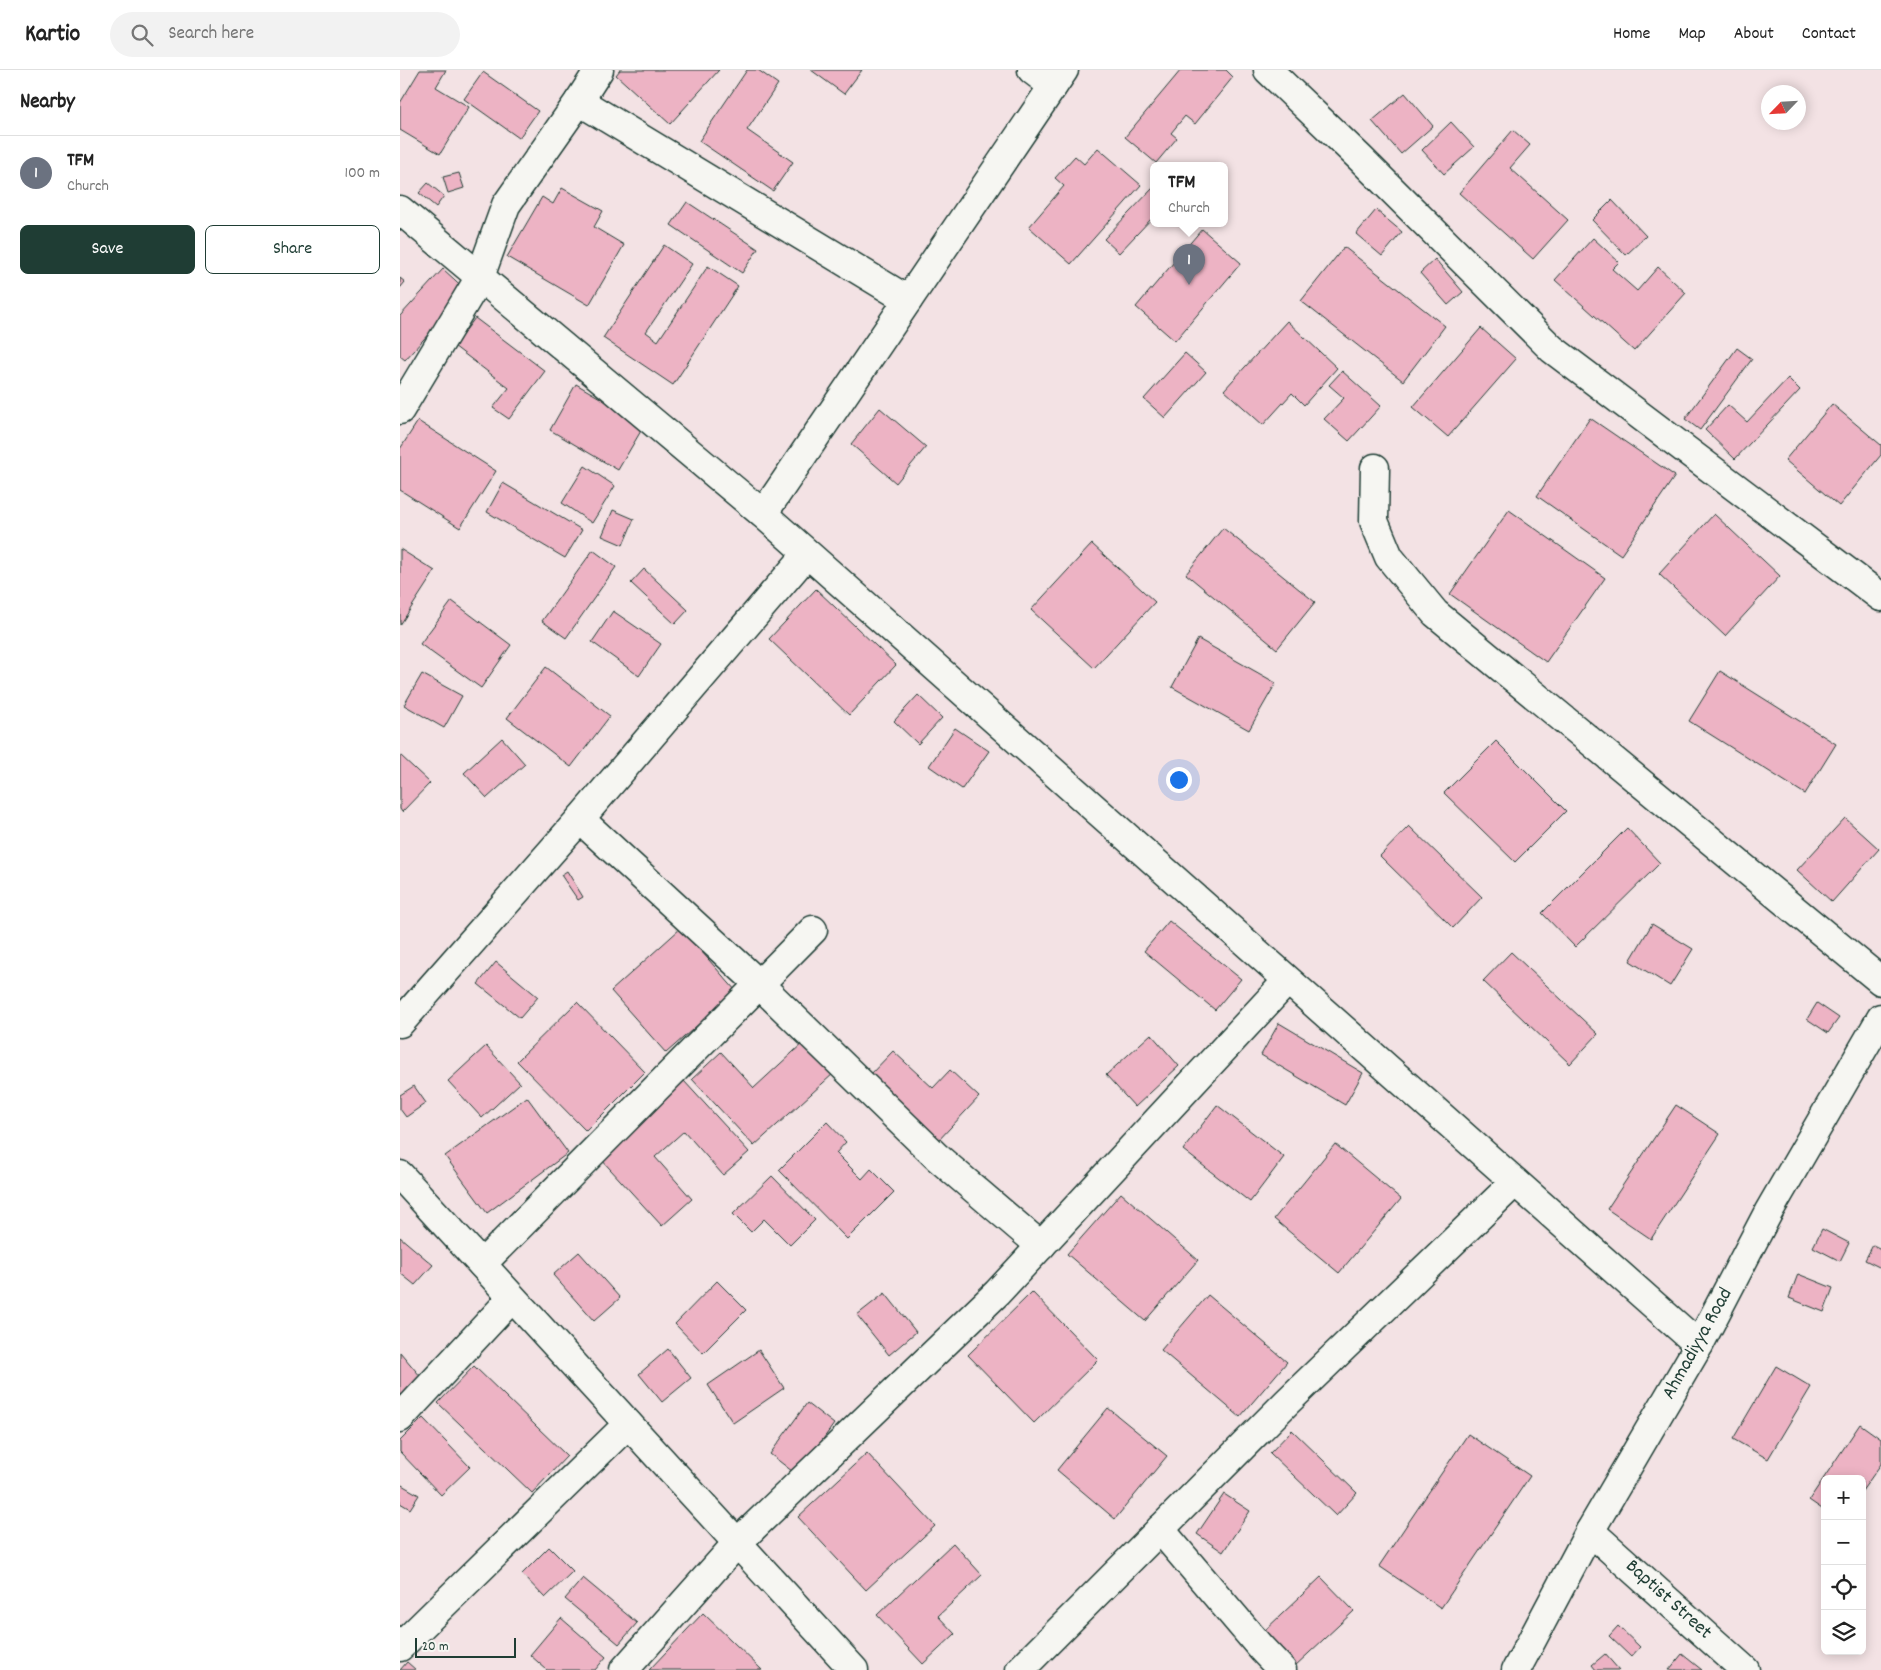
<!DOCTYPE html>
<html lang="en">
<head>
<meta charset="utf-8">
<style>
  :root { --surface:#fff; --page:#f2f2f2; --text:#222; --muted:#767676; --line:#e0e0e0; --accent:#1f3d34 }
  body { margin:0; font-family:Dekko,sans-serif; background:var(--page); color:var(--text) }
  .controls { position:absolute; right:15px; bottom:15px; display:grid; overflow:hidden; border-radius:8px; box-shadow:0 2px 12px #0003 }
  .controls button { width:45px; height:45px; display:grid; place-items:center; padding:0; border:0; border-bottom:1px solid var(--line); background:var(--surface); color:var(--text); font:25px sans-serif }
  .compass { position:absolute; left:1361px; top:15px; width:45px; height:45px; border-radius:50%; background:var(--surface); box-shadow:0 2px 12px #0003; rotate:245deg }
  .scale { position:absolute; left:15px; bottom:12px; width:101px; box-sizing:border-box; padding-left:5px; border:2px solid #1f3d34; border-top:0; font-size:14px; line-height:18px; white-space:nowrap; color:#1f3d34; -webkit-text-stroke:4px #f6f6f2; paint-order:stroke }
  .you { position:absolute; left:778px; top:709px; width:18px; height:18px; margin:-12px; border:4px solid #fff; border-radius:50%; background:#1a73e8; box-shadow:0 0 0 8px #1a73e833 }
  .badge { display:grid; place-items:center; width:32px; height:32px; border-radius:50%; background:var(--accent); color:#fff; font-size:16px; font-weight:700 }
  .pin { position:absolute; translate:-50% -41px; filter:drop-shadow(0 1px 2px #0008) }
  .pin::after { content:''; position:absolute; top:26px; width:18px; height:15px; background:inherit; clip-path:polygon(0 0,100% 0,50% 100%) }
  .popup { position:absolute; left:750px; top:92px; width:78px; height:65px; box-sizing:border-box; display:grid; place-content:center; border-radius:8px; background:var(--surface); filter:drop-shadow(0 1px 4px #0005); font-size:16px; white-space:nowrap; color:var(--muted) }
  .popup b { font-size:19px; color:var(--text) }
  .popup::after { content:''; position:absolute; left:50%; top:100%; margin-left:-10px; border:10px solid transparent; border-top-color:var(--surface) }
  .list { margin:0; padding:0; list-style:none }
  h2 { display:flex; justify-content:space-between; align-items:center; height:65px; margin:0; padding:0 20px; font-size:21px }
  h2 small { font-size:16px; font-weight:400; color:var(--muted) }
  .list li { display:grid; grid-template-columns:32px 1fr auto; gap:15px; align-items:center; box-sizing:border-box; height:75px; padding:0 20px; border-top:1px solid var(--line) }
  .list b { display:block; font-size:19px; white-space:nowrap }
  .list p { margin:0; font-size:16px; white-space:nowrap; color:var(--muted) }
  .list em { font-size:16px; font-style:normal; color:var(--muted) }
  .actions { display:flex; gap:10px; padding:15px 20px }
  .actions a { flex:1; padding:11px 0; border:1px solid var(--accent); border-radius:8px; text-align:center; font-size:18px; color:var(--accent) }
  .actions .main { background:var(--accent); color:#fff }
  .icon { flex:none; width:28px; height:28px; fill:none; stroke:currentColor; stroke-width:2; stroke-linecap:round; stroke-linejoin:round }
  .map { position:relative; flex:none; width:1481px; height:1600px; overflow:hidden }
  header { display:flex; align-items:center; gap:30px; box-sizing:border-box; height:70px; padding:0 25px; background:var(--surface); border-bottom:1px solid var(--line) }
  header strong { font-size:24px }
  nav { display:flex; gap:28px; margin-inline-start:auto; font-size:18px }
  .search { width:350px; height:45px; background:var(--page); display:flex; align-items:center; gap:12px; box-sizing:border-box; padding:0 18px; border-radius:28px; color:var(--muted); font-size:19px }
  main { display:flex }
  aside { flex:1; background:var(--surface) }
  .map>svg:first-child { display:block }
  .building { fill:#edb3c4; stroke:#1f3d34 }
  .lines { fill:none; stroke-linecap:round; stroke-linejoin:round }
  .minor-casing { stroke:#1f3d34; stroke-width:31 }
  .minor { stroke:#f6f6f2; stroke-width:28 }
  .labels { text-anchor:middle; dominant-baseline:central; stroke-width:4.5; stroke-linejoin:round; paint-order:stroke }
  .street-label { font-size:20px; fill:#1f3d34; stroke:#f6f6f2 }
</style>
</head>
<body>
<header>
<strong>Kartio</strong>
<div class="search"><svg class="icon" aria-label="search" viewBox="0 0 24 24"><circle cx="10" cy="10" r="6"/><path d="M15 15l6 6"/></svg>Search here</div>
<nav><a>Home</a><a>Map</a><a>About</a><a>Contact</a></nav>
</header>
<main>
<aside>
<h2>Nearby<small></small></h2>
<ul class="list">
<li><span class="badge" style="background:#6b7280">1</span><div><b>TFM</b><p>Church</p></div><em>100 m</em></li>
</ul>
<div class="actions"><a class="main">Save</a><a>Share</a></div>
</aside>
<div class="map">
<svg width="1481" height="1600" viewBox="0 0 1481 1600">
  <rect width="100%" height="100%" fill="#f3e2e4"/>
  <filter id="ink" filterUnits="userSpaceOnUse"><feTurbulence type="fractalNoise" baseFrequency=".02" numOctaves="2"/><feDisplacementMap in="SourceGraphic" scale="10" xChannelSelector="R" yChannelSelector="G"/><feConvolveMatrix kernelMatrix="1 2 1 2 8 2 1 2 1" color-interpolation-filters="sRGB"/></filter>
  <g filter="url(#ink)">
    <g class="building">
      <path d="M20,0H46L36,17L69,37L40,84L0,60V33Z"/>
      <path d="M220,0H319L270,54L216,5Z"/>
      <path d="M347,0H358L378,14L347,60L393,92L373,121L299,71Z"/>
      <path d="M411,0H462L444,24Z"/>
      <path d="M781,0H826L833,7L795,54L785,46L771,63L777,68L756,93L725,67Z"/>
      <path d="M83,2L138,41L119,68L64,29Z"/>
      <path d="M1005,23L1033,56L1001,84L972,51Z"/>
      <path d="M1051,52L1074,77L1044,104L1022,80Z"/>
      <path d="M1113,60L1130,75L1110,98L1168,150L1133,189L1059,123Z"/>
      <path d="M698,78L741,115L671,194L629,157L664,116L655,108L675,86L684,94Z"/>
      <path d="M59,103L64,118L48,123L43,107Z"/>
      <path d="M28,113L44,126L36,137L19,123Z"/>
      <path d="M754,117V146L719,183L704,169Z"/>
      <path d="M162,118L203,141L194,157L224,175L189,235L107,187L142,127L153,134Z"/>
      <path d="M1212,130L1246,166L1226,185L1192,150Z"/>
      <path d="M287,132L358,179L342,203L271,155Z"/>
      <path d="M976,140L1002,162L982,186L956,164Z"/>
      <path d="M802,159L841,193L775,271L736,237Z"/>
      <path d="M1193,168L1219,192L1212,199L1237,221L1258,197L1286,223L1234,281L1155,210Z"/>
      <path d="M264,175L292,194L246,262L258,271L308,196L338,216L273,315L203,268Z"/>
      <path d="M944,177L1045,256L1003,311L901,231Z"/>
      <path d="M1035,189L1063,222L1048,235L1020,203Z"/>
      <path d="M43,199L67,221L5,290L0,286V246Z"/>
      <path d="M0,208L5,212L0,218Z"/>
      <path d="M75,248L145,301L109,349L93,338L109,318L54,276Z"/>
      <path d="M887,251L937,298L904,335L892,323L863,355L824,320Z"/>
      <path d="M1081,258L1116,289L1048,367L1013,337Z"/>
      <path d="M1337,278L1352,289L1300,360L1285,349Z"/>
      <path d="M785,283L806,302L765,348L744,329Z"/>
      <path d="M942,301L981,336L949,371L924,349L944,328L929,315Z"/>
      <path d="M1388,308L1400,320L1335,389L1305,360L1328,335L1347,352Z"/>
      <path d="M176,314L245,354L218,400L150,360Z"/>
      <path d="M1432,334L1481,375V385L1439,436L1385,390Z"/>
      <path d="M480,338L526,377L496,413L451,374Z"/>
      <path d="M1190,348L1275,406L1221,485L1137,426Z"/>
      <path d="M18,351L96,401L60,458L0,420V379Z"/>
      <path d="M185,396L215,416L192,453L162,433Z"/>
      <path d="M103,413L182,460L165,488L87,442Z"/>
      <path d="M213,440L234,449L223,475L202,466Z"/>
      <path d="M1109,440L1205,508L1146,592L1050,524Z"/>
      <path d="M1314,444L1380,506L1325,566L1259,504Z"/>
      <path d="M823,458L915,532L877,579L786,504Z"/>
      <path d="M692,474L755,532L694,598L631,540Z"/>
      <path d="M0,479L35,501L0,555Z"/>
      <path d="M193,480L216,497L166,568L142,551Z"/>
      <path d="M244,499L288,540L275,554L231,513Z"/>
      <path d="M416,519L496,595L449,645L369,569Z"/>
      <path d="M52,531L111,575L81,618L20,574Z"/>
      <path d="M213,541L261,574L239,606L192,572Z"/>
      <path d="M798,569L876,613L849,660L772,617Z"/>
      <path d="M146,597L210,646L171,697L107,648Z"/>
      <path d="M1320,601L1436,674L1405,724L1289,651Z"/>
      <path d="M22,604L62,626L44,658L4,635Z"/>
      <path d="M518,625L542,648L518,674L494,651Z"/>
      <path d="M555,658L589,681L562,719L529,696Z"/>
      <path d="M102,668L125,694L87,728L64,703Z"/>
      <path d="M1096,671L1166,741L1115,792L1044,723Z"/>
      <path d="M0,685L30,713L2,742L0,739Z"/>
      <path d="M1445,748L1479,779L1432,832L1397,800Z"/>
      <path d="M1009,756L1082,827L1053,858L980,786Z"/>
      <path d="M1227,758L1260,793L1175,877L1142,843Z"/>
      <path d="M167,801L183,827L178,830L161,805Z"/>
      <path d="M769,851L841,909L815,940L744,881Z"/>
      <path d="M1252,854L1293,879L1270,916L1230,891Z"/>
      <path d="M281,858L336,921L266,983L211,921Z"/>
      <path d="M1111,882L1198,964L1170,994L1083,911Z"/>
      <path d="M96,892L138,927L120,948L78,914Z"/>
      <path d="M177,932L245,1002L186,1061L117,991Z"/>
      <path d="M1417,933L1439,948L1428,963L1407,949Z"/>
      <path d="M879,953L963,1003L945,1035L861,985Z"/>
      <path d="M751,964L779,996L735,1037L706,1005Z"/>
      <path d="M405,971L434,1003L354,1076L292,1009L321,982L354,1018Z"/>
      <path d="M86,976L120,1013L82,1048L48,1011Z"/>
      <path d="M493,981L533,1018L550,1000L579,1027L537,1072L468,1007Z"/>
      <path d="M284,1011L349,1082L323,1105L284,1061L255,1087L292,1129L262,1156L200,1088Z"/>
      <path d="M14,1016L26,1033L6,1047L0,1039V1025Z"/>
      <path d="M127,1027L168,1083L87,1143L45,1086Z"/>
      <path d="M817,1035L884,1087L850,1132L783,1080Z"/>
      <path d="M1276,1035L1320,1064L1251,1169L1207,1139Z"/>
      <path d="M427,1052L446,1072L436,1083L462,1109L471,1099L494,1122L447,1169L379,1100Z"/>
      <path d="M935,1074L1001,1129L939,1203L874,1149Z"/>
      <path d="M372,1106L415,1150L390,1175L364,1149L351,1162L333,1144Z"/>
      <path d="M721,1123L798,1190L745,1251L667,1184Z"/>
      <path d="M1422,1159L1449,1173L1440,1191L1413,1177Z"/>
      <path d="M0,1167L33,1195L15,1215L0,1203Z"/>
      <path d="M1473,1175L1481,1179V1198L1465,1190Z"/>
      <path d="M179,1182L220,1228L194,1251L153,1205Z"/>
      <path d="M1398,1204L1433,1218L1424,1242L1389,1228Z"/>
      <path d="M317,1211L346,1240L303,1283L275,1254Z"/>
      <path d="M632,1222L698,1290L634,1353L568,1285Z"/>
      <path d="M485,1223L516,1262L489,1285L457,1245Z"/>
      <path d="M808,1225L887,1292L840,1347L761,1280Z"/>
      <path d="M268,1279L291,1308L262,1332L239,1304Z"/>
      <path d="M359,1280L384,1318L333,1353L308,1315Z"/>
      <path d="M0,1282L26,1313L0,1334Z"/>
      <path d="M74,1296L167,1386L132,1423L38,1333Z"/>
      <path d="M1376,1296L1411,1317L1368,1389L1333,1369Z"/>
      <path d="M407,1333L434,1354L397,1405L370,1384Z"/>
      <path d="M708,1338L767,1386L715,1449L657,1400Z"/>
      <path d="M23,1348L70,1397L41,1425L0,1382V1371Z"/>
      <path d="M1460,1354L1481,1369V1394L1462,1421V1409H1425V1441L1409,1430Z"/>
      <path d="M892,1360L957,1423L936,1446L870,1383Z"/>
      <path d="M1068,1364L1130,1406L1041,1538L979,1496Z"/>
      <path d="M467,1383L535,1456L466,1520L398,1447Z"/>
      <path d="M0,1414L19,1425L10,1439L0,1433Z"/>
      <path d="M824,1424L850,1441L823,1482L797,1464Z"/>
      <path d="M553,1473L582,1505L538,1546L555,1564L523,1594L477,1545Z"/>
      <path d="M149,1477L173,1501L145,1528L122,1504Z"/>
      <path d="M921,1507L954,1541L894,1597L862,1563Z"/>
      <path d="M183,1508L237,1553L219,1574L165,1529Z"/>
      <path d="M303,1543L362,1600H249Z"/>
      <path d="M161,1548L206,1587L195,1600H147L130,1585Z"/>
      <path d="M1218,1556L1240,1577L1231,1587L1209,1566Z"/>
      <path d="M1205,1584L1219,1600H1196L1192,1595Z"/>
      <path d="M1282,1584L1302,1600H1269Z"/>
      <path d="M7,1592L16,1600H0Z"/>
    </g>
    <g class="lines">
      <g class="minor-casing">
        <g id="minor">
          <path d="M632,0L653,16"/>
          <path d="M664,0L363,444L1299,1275"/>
          <path d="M868,0L960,88L1152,279L1481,527"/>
          <path d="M179,31L508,230"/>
          <path d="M0,140L363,444"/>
          <path d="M0,340L80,207L106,135L179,31L199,0"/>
          <path d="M975,398L974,451L989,487L1035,543L1481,911"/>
          <path d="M180,749L359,914L537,1087L641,1176"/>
          <path d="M0,953L180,749L407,484"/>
          <path d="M0,1105L454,1600"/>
          <path d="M82,1194L413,860"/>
          <path d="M0,1348L112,1228"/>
          <path d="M760,1459L861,1578L882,1600"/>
          <path d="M1190,1461L1345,1600"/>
          <path d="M0,1577L228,1354"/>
          <path d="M224,1600L338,1472L597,1223L887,911"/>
          <path d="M620,1600L887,1332L1115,1112"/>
          <path d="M1116,1600L1190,1461L1299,1275L1369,1141L1481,948"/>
        </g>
      </g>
      <use href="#minor" class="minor"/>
    </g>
  </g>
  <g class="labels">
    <g class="street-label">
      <text transform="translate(1298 1274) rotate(-61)">Ahmadiyya Road</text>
      <text transform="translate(1268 1530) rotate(42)">Baptist Street</text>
    </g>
  </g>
</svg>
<div class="controls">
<button>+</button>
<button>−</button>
<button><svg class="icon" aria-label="locate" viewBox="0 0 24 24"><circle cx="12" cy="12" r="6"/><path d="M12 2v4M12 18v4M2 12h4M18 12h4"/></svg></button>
<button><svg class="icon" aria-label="layers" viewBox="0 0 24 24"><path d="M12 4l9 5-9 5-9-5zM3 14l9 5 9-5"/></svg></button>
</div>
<svg class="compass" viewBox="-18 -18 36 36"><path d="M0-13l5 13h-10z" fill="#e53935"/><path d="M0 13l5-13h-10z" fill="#767676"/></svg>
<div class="scale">20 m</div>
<div class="you"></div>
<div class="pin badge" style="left:789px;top:215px;background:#6b7280">1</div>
<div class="popup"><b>TFM</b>Church</div>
</div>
</main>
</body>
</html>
